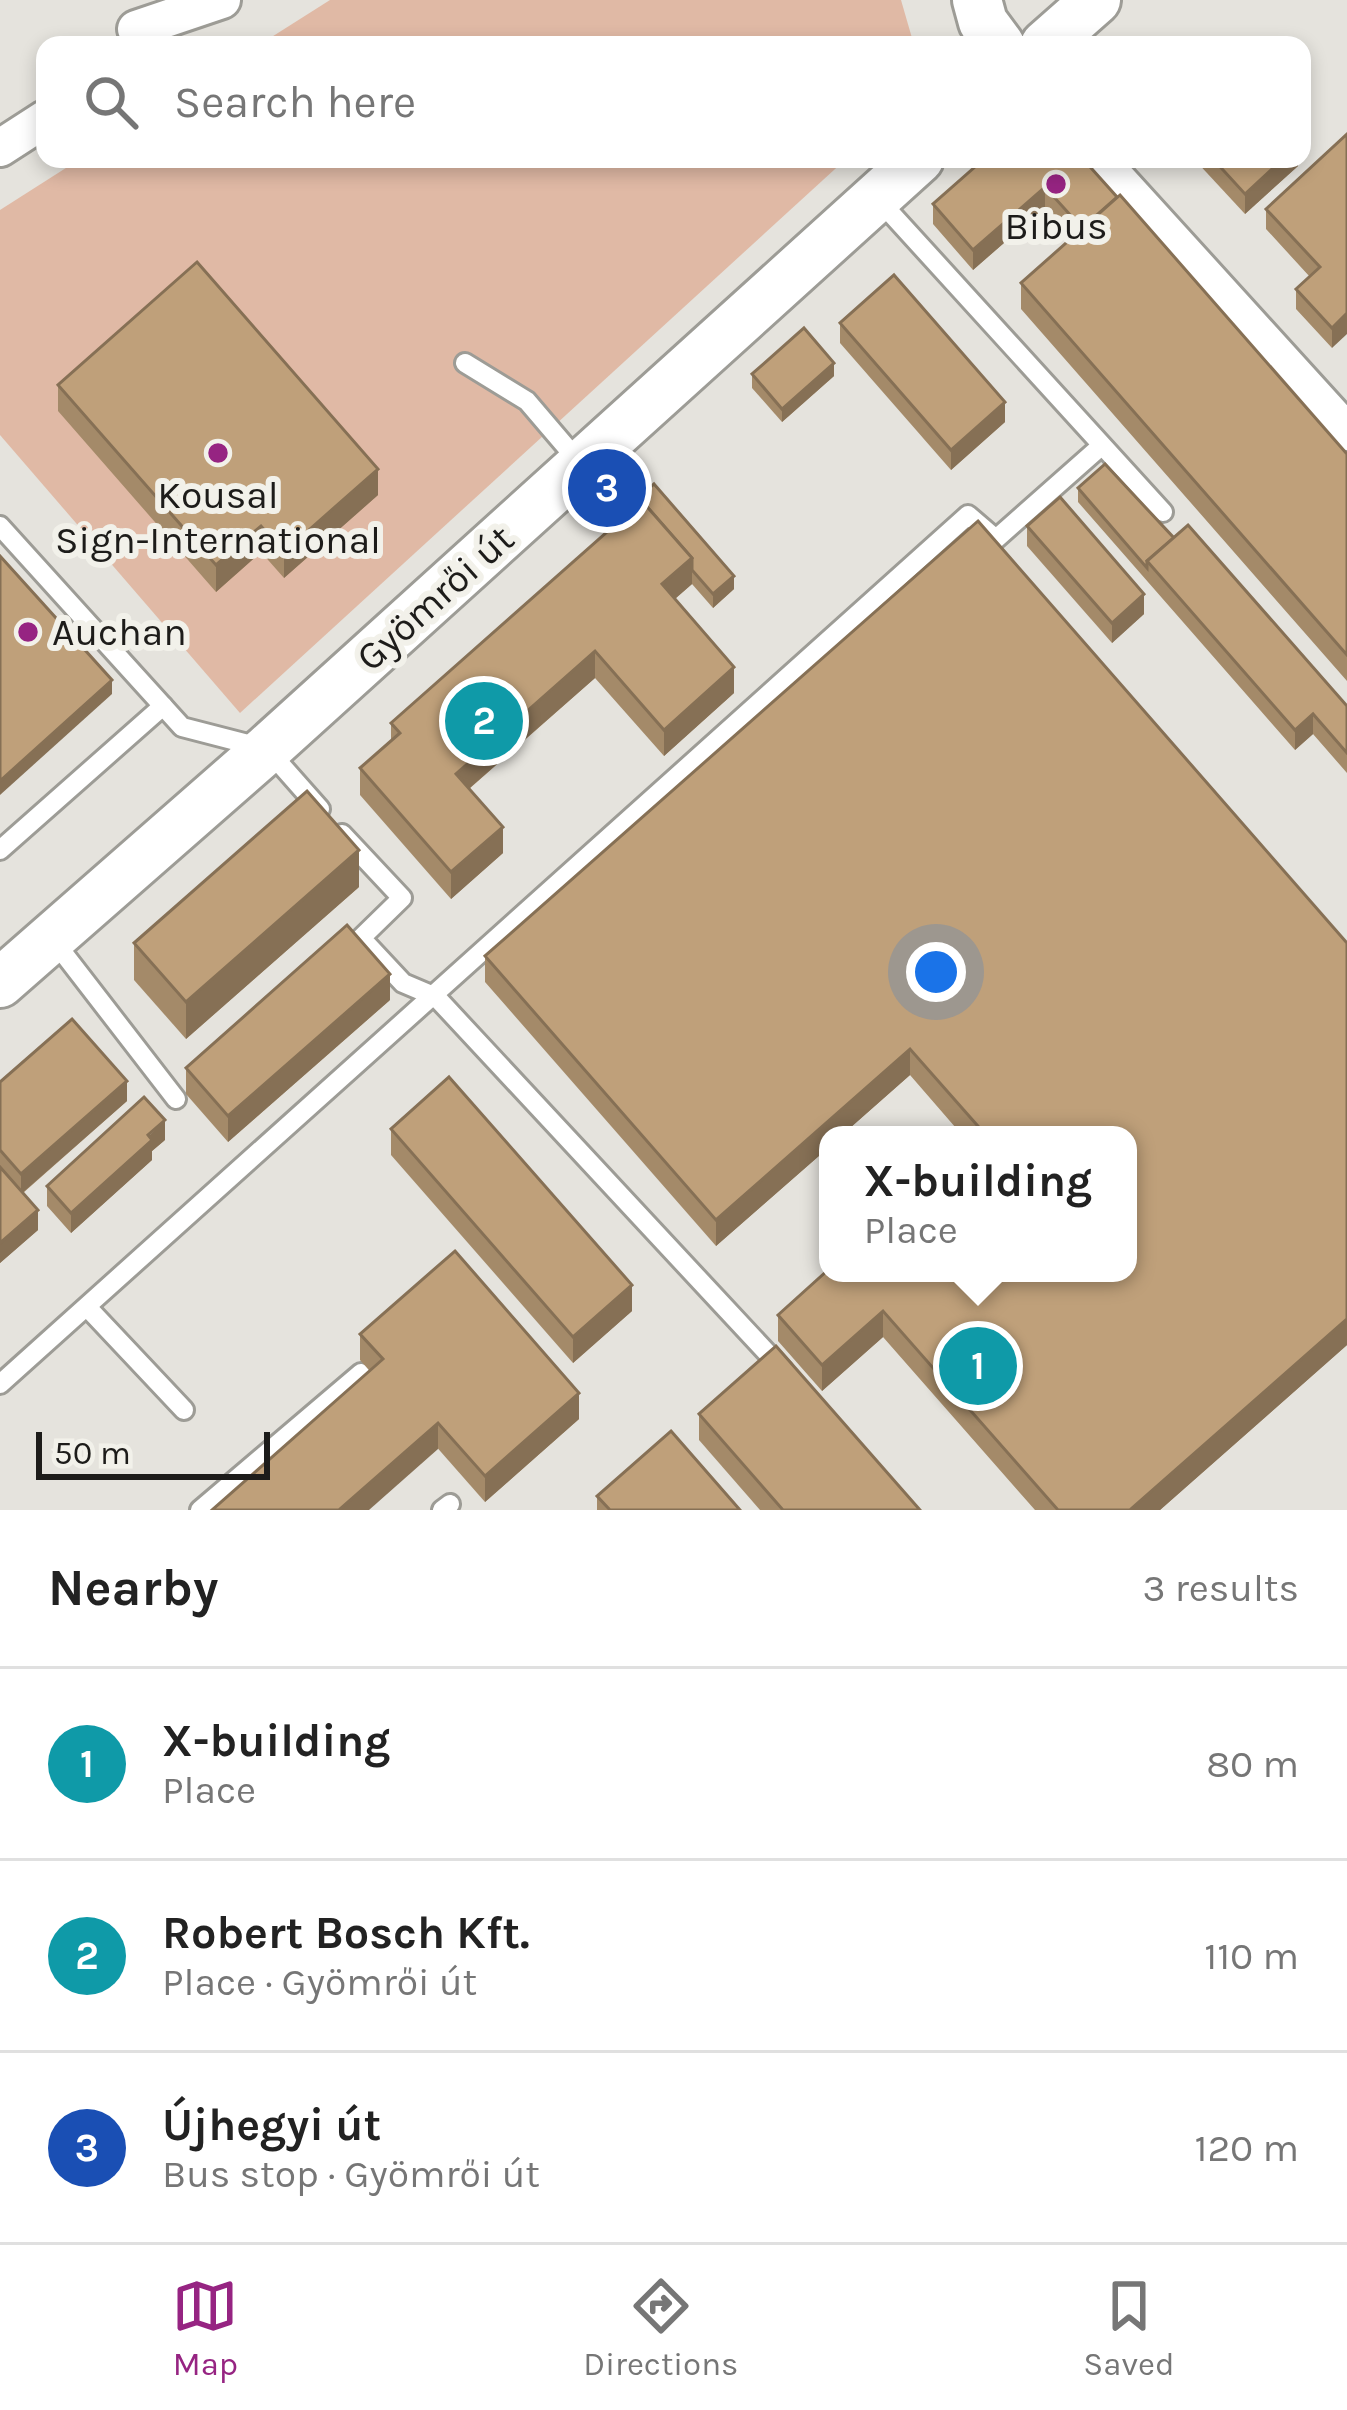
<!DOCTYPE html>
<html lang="en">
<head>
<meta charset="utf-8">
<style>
  :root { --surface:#fff; --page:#f6f6f6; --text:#222; --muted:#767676; --line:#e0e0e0; --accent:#962482 }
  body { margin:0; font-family:Karla,sans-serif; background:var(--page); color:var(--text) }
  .scale { position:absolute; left:36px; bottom:30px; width:234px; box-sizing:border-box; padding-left:12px; border:6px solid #1d1c1a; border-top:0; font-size:33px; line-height:42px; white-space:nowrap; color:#1d1c1a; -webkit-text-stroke:9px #f2f1ea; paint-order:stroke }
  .you { position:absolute; left:936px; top:972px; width:42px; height:42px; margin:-30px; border:9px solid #fff; border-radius:50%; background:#1a73e8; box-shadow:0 0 0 18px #1a73e833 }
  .badge { display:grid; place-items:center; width:78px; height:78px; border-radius:50%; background:var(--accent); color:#fff; font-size:39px; font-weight:700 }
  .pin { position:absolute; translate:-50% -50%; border:6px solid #fff; box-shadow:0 3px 12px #0006 }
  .popup { position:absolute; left:819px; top:1126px; width:318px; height:156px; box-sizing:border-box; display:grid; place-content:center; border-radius:24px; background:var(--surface); filter:drop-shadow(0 3px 9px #0005); font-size:39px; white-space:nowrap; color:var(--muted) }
  .popup b { font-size:45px; color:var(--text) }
  .popup::after { content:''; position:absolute; left:50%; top:100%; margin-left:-24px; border:24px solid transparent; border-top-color:var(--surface) }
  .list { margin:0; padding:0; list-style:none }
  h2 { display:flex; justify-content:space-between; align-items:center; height:156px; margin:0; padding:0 48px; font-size:51px }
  h2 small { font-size:39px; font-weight:400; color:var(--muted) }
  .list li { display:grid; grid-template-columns:78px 1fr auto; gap:36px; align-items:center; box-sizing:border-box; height:192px; padding:0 48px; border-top:3px solid var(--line) }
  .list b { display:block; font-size:45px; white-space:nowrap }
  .list p { margin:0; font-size:39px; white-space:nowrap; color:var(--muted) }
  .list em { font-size:39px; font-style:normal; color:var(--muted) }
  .icon { flex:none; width:66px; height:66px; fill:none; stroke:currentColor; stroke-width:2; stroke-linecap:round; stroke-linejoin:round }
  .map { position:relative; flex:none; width:1347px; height:1510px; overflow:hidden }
  .search { position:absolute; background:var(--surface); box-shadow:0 6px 18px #0003; left:36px; right:36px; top:36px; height:132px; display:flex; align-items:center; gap:30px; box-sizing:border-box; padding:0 42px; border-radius:24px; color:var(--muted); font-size:45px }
  .sheet { height:732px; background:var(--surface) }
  nav { display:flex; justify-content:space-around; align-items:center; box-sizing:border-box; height:168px; border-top:3px solid var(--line); background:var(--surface); font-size:33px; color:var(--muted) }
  nav a { display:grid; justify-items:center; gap:6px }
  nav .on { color:var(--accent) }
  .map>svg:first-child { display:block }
  .green { fill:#e0b9a5 }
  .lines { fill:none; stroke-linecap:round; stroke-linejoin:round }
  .service-casing { stroke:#9d9c96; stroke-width:24 }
  .minor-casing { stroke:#9d9c96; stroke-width:42 }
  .tertiary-casing { stroke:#9d9c96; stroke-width:54 }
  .service { stroke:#fff; stroke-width:18 }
  .minor { stroke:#fff; stroke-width:36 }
  .tertiary { stroke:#fff; stroke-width:48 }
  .wall { fill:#a48a69 }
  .shaded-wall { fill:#867055 }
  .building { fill:#bfa07a; stroke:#867055; stroke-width:3 }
  .poi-dot { fill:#962482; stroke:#f2f1ea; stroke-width:4.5 }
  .labels { text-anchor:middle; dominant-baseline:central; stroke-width:12; stroke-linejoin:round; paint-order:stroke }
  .poi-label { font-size:39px; fill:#1d1c1a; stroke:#f2f1ea }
  .street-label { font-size:39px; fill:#1d1c1a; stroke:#f2f1ea }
</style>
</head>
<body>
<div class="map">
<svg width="1347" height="1510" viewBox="0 0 1347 1510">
  <rect width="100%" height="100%" fill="#e5e3dd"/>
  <g class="green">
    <path d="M330,0H901L914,45H259Z"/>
    <path d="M80,159H846L240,713L0,435V210Z"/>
  </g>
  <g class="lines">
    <g class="service-casing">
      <g id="service">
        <path d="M877,198L1163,512"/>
        <path d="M465,363L527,401L579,462"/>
        <path d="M0,526L182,727L267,749L320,809"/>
        <path d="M342,834L402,898L361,938L403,983L436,997L783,1370"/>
        <path d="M0,850L163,706"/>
        <path d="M54,941L176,1099"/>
        <path d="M87,1307L184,1410"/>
        <path d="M0,1384L968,515L996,539L1100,447"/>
        <path d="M200,1510L361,1373"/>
        <path d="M442,1510L450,1504"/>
      </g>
    </g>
    <g class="minor-casing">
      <g id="minor">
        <path d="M136,29L222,0"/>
        <path d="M0,148L45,119"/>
        <path d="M1099,159L1347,432"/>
      </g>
    </g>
    <g class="tertiary-casing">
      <g id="tertiary">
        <path d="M977,0L983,22L1000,45"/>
        <path d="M1045,45L1096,0"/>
        <path d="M0,983L267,749L919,159"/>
      </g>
    </g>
    <use href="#service" class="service"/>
    <use href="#minor" class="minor"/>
    <use href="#tertiary" class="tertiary"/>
  </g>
  <g class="wall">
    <path d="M1347,134L1332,348L1296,309V289L1310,277L1266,229V209Z"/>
    <path d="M1083,159L1347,454V681L1021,309V283L1072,237L1045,207L973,270L933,224V204Z"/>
    <path d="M1194,159H1298V166L1245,214Z"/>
    <path d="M840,323L1005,422L951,470L840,343Z"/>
    <path d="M752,374L834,376L782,422L752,388Z"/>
    <path d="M58,385L378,495L284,578L261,552L216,592L58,411Z"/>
    <path d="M1078,488L1174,538L1347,706V773L1313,734L1295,750L1078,502Z"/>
    <path d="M633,503L734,589L713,608L692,584L675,599L734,693L664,756L595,678L469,789L503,853L451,899L360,795V768L391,741V723L633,509Z"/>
    <path d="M978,521L1347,943V1345L1160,1510H1035L883,1337L822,1391L778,1341V1315L828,1270V1273H1128V1135H962L910,1075L842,1135H828V1148L716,1246L485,982V956Z"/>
    <path d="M1027,526L1144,614L1112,643L1027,546Z"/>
    <path d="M359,887L186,1039L134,980V943Z"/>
    <path d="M390,1000L228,1142L186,1094V1068Z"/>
    <path d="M0,1082L127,1101L23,1193L38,1230L0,1263Z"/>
    <path d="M391,1129L632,1311L573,1363L391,1155Z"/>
    <path d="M165,1140L152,1151V1160L71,1233L47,1206V1186Z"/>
    <path d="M360,1334L579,1419L485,1502L360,1360Z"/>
    <path d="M699,1414L920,1510H760L699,1440Z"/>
    <path d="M597,1496L740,1510H597Z"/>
  </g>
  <g class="shaded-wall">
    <path d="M1283,159H1298V166L1245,214V194Z"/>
    <path d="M1045,187V207L973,270V250Z"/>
    <path d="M1347,313V334L1332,348V328Z"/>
    <path d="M834,363V376L782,422V409Z"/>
    <path d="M1005,402V422L951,470V450Z"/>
    <path d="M378,469V495L284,578V552Z"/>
    <path d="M261,526V552L216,592V565Z"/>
    <path d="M692,558V584L662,610V584Z"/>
    <path d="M734,576V589L713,608V594Z"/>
    <path d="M1144,594V614L1112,643V623Z"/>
    <path d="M595,651V678L456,800V774Z"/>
    <path d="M734,667V693L664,756V730Z"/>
    <path d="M112,680V694L0,795V781Z"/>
    <path d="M1313,714V734L1295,750V730Z"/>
    <path d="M503,827V853L451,899V872Z"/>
    <path d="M359,850V887L186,1039V1002Z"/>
    <path d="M390,974V1000L228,1142V1116Z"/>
    <path d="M910,1049V1075L842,1135H828V1148L716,1246V1220Z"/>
    <path d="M127,1081V1101L21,1194V1174Z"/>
    <path d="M165,1120V1140L152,1151V1160L71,1233V1213Z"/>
    <path d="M38,1210V1230L0,1263V1243Z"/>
    <path d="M632,1285V1311L573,1363V1337Z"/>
    <path d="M883,1311V1337L822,1391V1365Z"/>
    <path d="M1347,1319V1345L1160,1510H1130Z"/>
    <path d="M579,1393V1419L485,1502V1476Z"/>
    <path d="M438,1423V1449L369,1510H339Z"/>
  </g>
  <g class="building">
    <path d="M1347,134V313L1332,328L1296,289L1320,267L1266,209Z"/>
    <path d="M984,159H1083L1117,197L1082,228L1045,187L973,250L933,204Z"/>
    <path d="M1213,159H1283L1245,194Z"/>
    <path d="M1120,195L1347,454V655L1021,283Z"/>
    <path d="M197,262L378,469L284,552L261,526L216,565L58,385Z"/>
    <path d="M894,275L1005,402L951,450L840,323Z"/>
    <path d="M804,328L834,363L782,409L752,374Z"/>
    <path d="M1105,464L1174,538L1147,561V568L1078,488Z"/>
    <path d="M654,484L734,576L713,594L692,570V558L642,501L636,506L633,503Z"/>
    <path d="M1060,497L1144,594L1112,623L1027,526Z"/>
    <path d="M642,501L692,558L662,584L734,667L664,730L595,651L456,774L503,827L451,872L360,768L400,733L391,723Z"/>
    <path d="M978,521L1347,943V1319L1130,1510H1058L883,1311L822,1365L778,1315L828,1270V1273H1128V1135H982L984,1133L910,1049L716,1220L485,956Z"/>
    <path d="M1188,525L1347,706V753L1313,714L1295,730L1147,561Z"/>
    <path d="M0,556L112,680L0,781Z"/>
    <path d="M307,791L359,850L186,1002L134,943Z"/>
    <path d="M347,925L390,974L228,1116L186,1068Z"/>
    <path d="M72,1019L127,1081L21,1174L0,1150V1082Z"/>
    <path d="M449,1077L632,1285L573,1337L391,1129Z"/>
    <path d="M144,1097L165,1120L148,1135L152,1140L71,1213L47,1186Z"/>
    <path d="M0,1167L38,1210L0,1243Z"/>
    <path d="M455,1251L579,1393L485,1476L438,1423L339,1510H212L383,1359L360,1334Z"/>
    <path d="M776,1346L920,1510H783L699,1414Z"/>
    <path d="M671,1431L740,1510H610L597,1496Z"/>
  </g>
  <g class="poi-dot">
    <circle cx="1056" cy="184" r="12"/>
    <circle cx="218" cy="453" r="12"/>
    <circle cx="28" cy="632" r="12"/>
  </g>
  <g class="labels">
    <g class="poi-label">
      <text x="1056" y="226">Bibus</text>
      <text x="218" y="495">Kousal<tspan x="218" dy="45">Sign-International</tspan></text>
      <text x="52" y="632" text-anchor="start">Auchan</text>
    </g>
    <g class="street-label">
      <text transform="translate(435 598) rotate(-42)">Gyömrői út</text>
    </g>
  </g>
</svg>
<div class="scale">50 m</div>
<div class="you"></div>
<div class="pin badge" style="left:978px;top:1366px;background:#0f9aa8">1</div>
<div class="popup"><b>X-building</b>Place</div>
<div class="pin badge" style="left:484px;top:721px;background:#0f9aa8">2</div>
<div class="pin badge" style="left:607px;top:488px;background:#1a4fb4">3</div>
<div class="search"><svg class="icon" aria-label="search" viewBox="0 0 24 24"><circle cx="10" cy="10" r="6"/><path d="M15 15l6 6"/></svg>Search here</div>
</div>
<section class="sheet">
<h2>Nearby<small>3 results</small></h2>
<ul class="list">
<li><span class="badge" style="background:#0f9aa8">1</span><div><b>X-building</b><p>Place</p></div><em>80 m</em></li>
<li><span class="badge" style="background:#0f9aa8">2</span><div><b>Robert Bosch Kft.</b><p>Place · Gyömrői út</p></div><em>110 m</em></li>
<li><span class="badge" style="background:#1a4fb4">3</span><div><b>Újhegyi út</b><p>Bus stop · Gyömrői út</p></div><em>120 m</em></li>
</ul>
</section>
<nav>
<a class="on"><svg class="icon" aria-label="map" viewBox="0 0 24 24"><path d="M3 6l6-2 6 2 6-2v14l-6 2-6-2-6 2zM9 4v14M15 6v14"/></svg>Map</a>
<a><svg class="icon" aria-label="directions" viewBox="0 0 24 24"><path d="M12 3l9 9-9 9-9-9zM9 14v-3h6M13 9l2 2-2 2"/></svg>Directions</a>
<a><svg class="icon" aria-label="saved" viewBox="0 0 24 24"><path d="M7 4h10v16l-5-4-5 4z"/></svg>Saved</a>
</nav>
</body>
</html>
